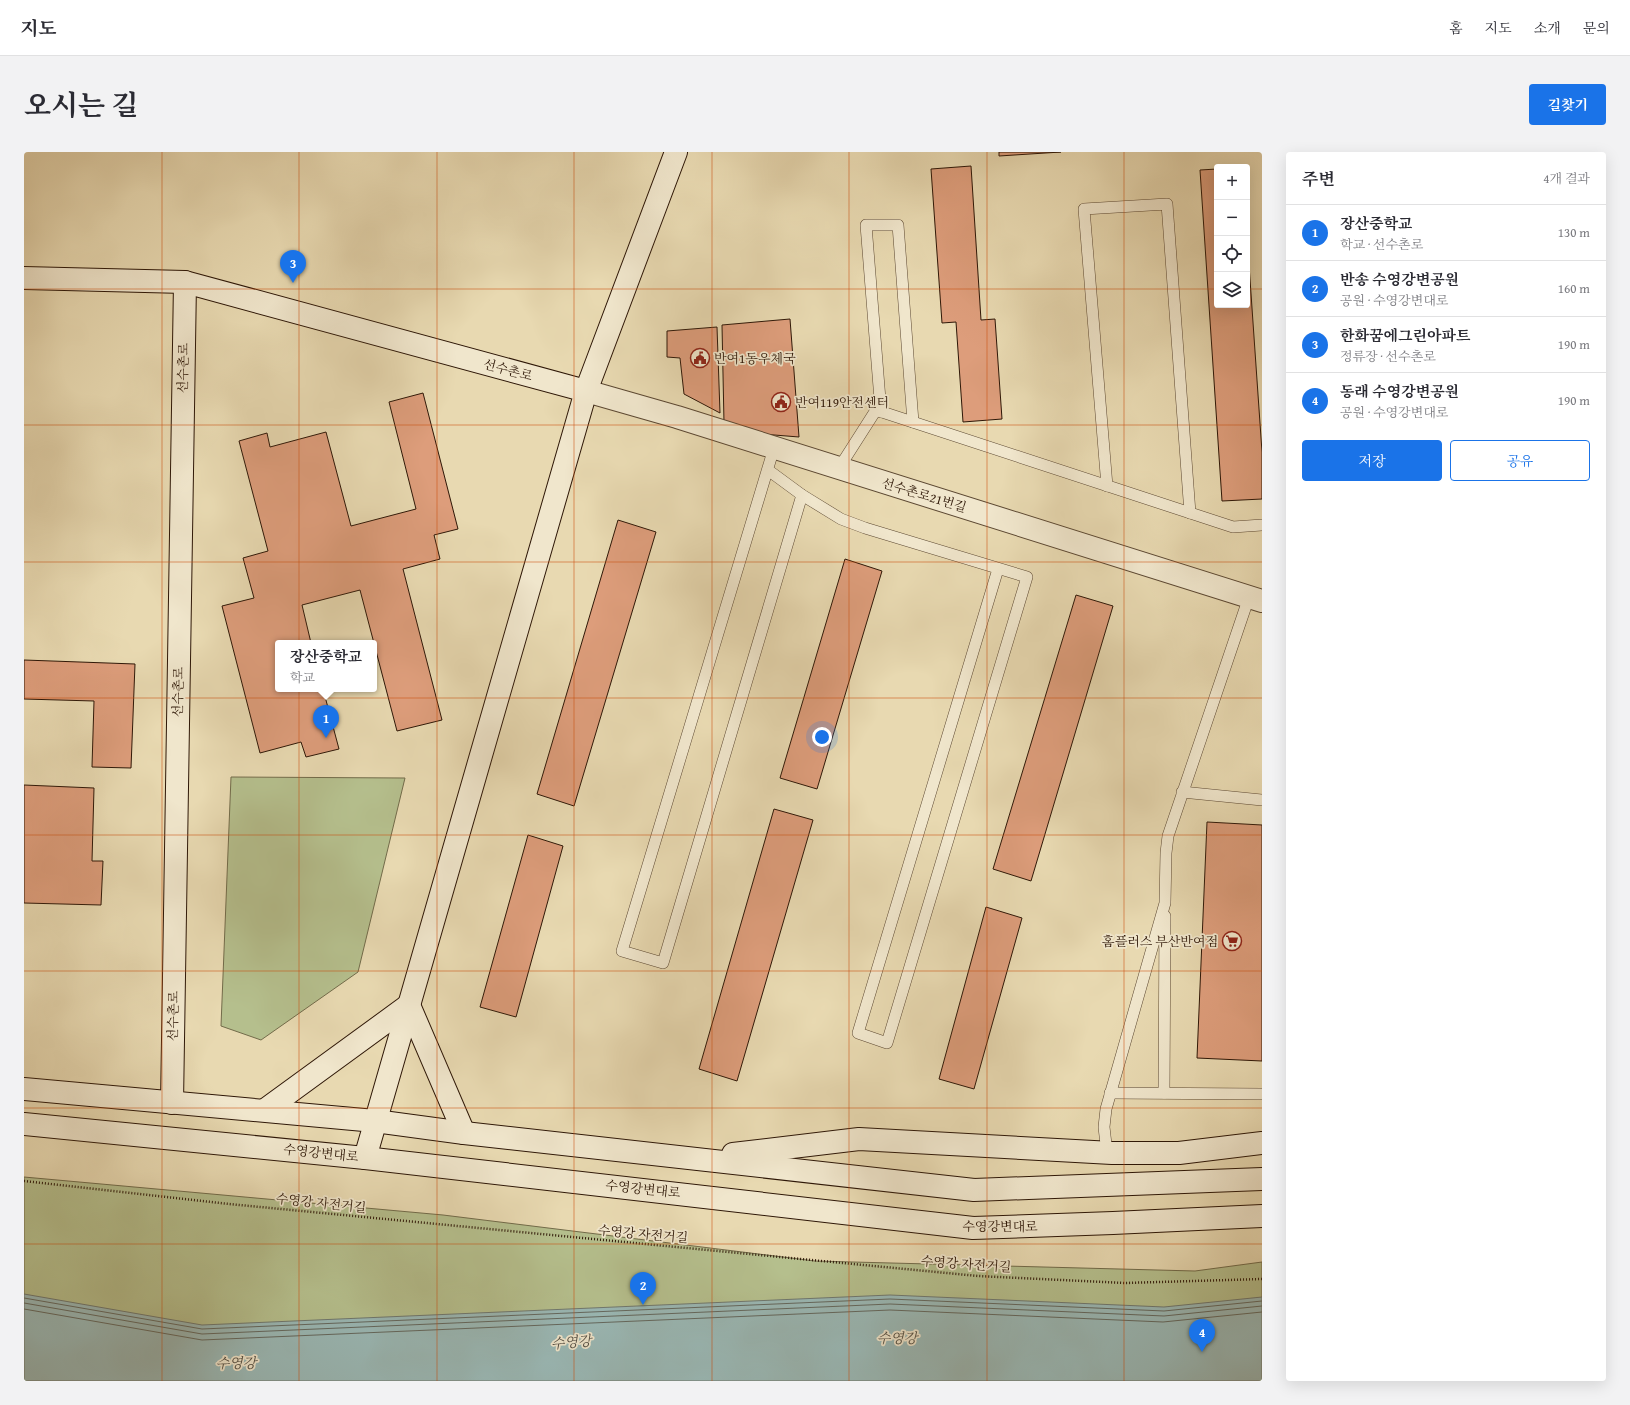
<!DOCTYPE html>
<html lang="ko">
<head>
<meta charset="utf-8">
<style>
  :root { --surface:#fff; --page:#f2f2f3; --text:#2b2b33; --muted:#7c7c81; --line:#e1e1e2; --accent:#1a73e8 }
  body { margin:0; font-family:"Gentium Book Plus","Noto Serif KR",serif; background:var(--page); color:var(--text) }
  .controls { position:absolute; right:12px; top:12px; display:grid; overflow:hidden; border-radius:4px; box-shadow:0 4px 16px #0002 }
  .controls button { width:36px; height:36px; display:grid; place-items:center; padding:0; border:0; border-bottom:1px solid var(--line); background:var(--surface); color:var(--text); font:20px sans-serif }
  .you { position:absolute; left:798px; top:585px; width:14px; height:14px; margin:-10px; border:3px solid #fff; border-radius:50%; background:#1a73e8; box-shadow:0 0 0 6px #1a73e833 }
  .badge { display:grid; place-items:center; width:26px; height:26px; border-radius:50%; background:var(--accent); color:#fff; font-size:13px; font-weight:700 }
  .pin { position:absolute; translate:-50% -33px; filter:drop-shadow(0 1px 2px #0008) }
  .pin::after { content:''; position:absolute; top:21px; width:14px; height:12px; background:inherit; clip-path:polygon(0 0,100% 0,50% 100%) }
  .popup { position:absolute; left:251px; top:488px; width:102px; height:52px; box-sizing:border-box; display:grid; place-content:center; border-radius:4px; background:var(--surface); filter:drop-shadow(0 1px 3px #0005); font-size:13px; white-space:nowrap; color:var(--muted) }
  .popup b { font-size:15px; color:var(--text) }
  .popup::after { content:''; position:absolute; left:50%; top:100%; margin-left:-8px; border:8px solid transparent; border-top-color:var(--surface) }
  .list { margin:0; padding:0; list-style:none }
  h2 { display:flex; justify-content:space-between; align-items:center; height:52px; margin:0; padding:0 16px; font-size:17px }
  h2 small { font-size:13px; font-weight:400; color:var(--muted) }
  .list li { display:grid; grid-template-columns:26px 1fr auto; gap:12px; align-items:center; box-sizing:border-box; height:56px; padding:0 16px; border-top:1px solid var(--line) }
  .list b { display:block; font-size:15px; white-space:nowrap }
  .list p { margin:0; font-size:13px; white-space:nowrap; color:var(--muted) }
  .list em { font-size:13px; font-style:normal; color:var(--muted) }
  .actions { display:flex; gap:8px; padding:12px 16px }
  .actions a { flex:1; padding:9px 0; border:1px solid var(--accent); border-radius:4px; text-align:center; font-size:14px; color:var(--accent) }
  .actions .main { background:var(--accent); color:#fff }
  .icon { flex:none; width:22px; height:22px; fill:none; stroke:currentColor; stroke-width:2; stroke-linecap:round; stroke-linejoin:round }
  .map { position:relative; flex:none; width:1238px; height:1229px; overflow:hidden; border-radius:4px }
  header { display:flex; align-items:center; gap:24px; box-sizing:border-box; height:56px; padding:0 20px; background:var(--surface); border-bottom:1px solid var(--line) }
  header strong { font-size:19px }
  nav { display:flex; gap:22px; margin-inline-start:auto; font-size:14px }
  .intro { display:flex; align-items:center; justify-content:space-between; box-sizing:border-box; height:96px; padding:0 24px }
  h1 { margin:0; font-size:28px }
  .button { padding:10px 18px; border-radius:4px; background:var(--accent); color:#fff; font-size:14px; font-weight:700 }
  main { display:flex; gap:24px; padding:0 24px }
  aside { flex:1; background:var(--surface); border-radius:4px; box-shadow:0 4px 16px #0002 }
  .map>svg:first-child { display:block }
  .green { fill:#b5bf8d; stroke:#726b4a }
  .water { fill:#9ab8b5; stroke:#6f786f }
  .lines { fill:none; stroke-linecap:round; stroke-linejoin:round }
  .shore { stroke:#64685e; stroke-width:1 }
  .building { fill:#dd9d7b; stroke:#2e1707 }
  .lane-casing { stroke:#5c4832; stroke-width:12 }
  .street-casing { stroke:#5c4832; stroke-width:24 }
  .secondary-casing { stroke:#2e1707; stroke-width:24 }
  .path { stroke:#2e1707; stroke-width:2.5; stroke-dasharray:1 2; stroke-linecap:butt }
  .lane { stroke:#f0e6cc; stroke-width:11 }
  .street { stroke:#f0e6cc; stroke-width:22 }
  .secondary { stroke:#f0e6cc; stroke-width:22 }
  .grid { fill:none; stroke:#cc4f0b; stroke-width:1; stroke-opacity:0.55 }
  .labels { text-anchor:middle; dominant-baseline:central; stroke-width:3.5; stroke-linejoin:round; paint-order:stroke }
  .poi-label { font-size:13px; fill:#2e1707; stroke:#f0e6cc; text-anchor:start }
  .street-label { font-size:13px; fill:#2e1707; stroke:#f0e6cc }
  .water-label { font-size:14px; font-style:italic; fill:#544f44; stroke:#f0e6cc }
</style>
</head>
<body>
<header>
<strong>지도</strong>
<nav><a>홈</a><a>지도</a><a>소개</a><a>문의</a></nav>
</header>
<div class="intro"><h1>오시는 길</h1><a class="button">길찾기</a></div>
<main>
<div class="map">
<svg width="1238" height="1229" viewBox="0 0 1238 1229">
  <rect width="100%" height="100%" fill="#e8d9b1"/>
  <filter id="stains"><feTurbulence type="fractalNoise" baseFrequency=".005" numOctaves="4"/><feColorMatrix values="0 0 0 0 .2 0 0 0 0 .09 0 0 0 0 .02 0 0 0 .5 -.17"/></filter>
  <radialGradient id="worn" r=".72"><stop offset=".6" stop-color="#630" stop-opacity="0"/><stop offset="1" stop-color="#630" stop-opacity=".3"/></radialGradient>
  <g class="green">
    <path d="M207,625L381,626L334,820L237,888L197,874Z"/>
    <path d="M0,1025L419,1063L791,1109L1171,1119L1238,1110V1229H0Z"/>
  </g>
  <path class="water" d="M0,1142L178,1173L866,1143L1140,1155L1238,1145V1229H0Z"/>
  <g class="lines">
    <g class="shore">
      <path d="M0,1146L178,1177L866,1147L1140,1159L1238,1149"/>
      <path d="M0,1151L178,1182L866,1152L1140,1164L1238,1154"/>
      <path d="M0,1157L178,1188L866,1158L1139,1170L1238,1160"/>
    </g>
  </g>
  <g class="building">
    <path d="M975,0H1037L975,4Z"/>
    <path d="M947,14L957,168L971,167L978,267L939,270L932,170L918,171L907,17Z"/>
    <path d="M1193,17V153H1223V84L1238,300V347L1198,349L1176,18Z"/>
    <path d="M766,167L775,285L738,282L700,271L698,173Z"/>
    <path d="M693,175L696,261L660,242L656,206L643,205V179Z"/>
    <path d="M399,241L434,377L410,383L416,407L379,417L418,568L373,579L336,438L278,453L287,491H254V537H299L315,597L282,605L277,590L236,601L198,454L230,446L219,406L244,399L215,289L243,281L246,295L302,280L327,374L392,357L365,250Z"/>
    <path d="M594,368L632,380L550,654L513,642Z"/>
    <path d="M821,407L858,419L793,637L756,626Z"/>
    <path d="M1052,443L1089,454L1007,729L969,717Z"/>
    <path d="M0,508L111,512L107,616L68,615L70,549L0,547Z"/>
    <path d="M0,633L70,636L68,709H79L77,753L0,751Z"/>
    <path d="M750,657L789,668L713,929L675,917Z"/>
    <path d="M1183,670L1238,673V909L1173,906Z"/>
    <path d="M504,683L539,694L492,865L456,855Z"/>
    <path d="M962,755L998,766L950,937L915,927Z"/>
  </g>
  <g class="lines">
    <g class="lane-casing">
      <g id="lane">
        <path d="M857,260L842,73H874L889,270"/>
        <path d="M815,316L852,258L1209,375L1238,373"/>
        <path d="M744,318L778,343L639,811L598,799L750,296"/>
        <path d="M1083,334L1060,57L1143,52L1166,361"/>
        <path d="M778,343L817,367L841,376L1003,425L863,891L834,881L974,417"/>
        <path d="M1158,640L1238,648"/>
        <path d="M1086,941L1238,942"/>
        <path d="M1140,941L1141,764"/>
        <path d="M1083,1001L1080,975L1082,957L1141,751L1142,701L1144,684L1225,445"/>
      </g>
    </g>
    <g class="street-casing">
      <path id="street" d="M562,239L653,265L1238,449"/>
    </g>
    <g class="secondary-casing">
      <g id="secondary">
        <path d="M0,126L161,130L562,239"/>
        <path d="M0,937L351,969L440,981L950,1038L1238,1027"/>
        <path d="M148,951L161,130"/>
        <path d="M241,958L385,853L440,981"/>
        <path d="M0,972L341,1006L949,1076L1089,1071L1238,1064"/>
        <path d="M709,1002L835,987L1088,1001H1155L1238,991"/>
        <path d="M341,1006L562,239L652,0"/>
      </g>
    </g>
    <path class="path" d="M0,1029L205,1052L954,1124L1101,1131L1238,1127"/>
    <use href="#lane" class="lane"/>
    <use href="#street" class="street"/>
    <use href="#secondary" class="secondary"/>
  </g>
  <path class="grid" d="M138,0V1229M275,0V1229M413,0V1229M550,0V1229M688,0V1229M825,0V1229M963,0V1229M1100,0V1229M0,137H1193M1223,137H1238M0,273H1238M0,410H1238M0,546H1238M0,683H1238M0,819H1238M0,956H1238M0,1092H1238"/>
  <defs>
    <g id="civic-ring" transform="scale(1)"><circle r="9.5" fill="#f0e6cc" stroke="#8f2418" stroke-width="1.5"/><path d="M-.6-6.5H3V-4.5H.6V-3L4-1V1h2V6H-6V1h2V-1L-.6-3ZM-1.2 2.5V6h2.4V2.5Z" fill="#8f2418"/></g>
    <g id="supermarket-ring" transform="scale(1)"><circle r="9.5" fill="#f0e6cc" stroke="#8f2418" stroke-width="1.5"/><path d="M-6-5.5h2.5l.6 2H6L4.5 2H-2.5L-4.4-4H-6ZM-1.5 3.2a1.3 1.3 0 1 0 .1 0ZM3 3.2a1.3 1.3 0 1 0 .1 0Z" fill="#8f2418"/></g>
  </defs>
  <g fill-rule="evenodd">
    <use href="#civic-ring" x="676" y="206"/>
    <use href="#civic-ring" x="757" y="250"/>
    <use href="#supermarket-ring" x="1208" y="789"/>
  </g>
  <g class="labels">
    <g class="poi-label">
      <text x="690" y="206">반여1동우체국</text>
      <text x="771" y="250">반여119안전센터</text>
      <text x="1194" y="789" text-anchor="end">홈플러스 부산반여점</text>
    </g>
    <g class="street-label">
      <text transform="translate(159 216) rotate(-89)">선수촌로</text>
      <text transform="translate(484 218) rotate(15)">선수촌로</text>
      <text transform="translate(900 343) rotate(17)">선수촌로21번길</text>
      <text transform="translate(154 540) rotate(-89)">선수촌로</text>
      <text transform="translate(149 864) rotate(-89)">선수촌로</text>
      <text transform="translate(297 1001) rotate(6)">수영강변대로</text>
      <text transform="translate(619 1037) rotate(6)">수영강변대로</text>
      <text transform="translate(297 1051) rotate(6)">수영강 자전거길</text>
      <text x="976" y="1074">수영강변대로</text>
      <text transform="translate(619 1082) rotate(5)">수영강 자전거길</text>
      <text transform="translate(942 1112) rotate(4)">수영강 자전거길</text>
    </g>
    <g class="water-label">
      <text x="873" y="1186">수영강</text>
      <text transform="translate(547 1190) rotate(-5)">수영강</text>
      <text transform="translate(212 1211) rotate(-1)">수영강</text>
    </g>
  </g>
  <rect width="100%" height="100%" filter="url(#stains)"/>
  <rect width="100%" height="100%" fill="url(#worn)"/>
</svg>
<div class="controls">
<button>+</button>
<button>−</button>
<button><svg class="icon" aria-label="locate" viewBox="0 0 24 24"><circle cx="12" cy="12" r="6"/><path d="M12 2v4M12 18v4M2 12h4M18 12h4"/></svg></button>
<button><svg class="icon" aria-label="layers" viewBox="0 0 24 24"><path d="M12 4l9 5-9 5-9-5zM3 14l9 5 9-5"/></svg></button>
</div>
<div class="you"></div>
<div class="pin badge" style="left:302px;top:586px">1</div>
<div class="popup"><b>장산중학교</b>학교</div>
<div class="pin badge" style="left:619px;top:1153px">2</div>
<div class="pin badge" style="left:269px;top:131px">3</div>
<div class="pin badge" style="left:1178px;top:1200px">4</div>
</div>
<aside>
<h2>주변<small>4개 결과</small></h2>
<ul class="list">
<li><span class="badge">1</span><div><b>장산중학교</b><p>학교 · 선수촌로</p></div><em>130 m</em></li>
<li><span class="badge">2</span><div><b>반송 수영강변공원</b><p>공원 · 수영강변대로</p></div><em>160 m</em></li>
<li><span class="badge">3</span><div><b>한화꿈에그린아파트</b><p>정류장 · 선수촌로</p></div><em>190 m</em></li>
<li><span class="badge">4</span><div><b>동래 수영강변공원</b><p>공원 · 수영강변대로</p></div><em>190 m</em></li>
</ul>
<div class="actions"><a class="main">저장</a><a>공유</a></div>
</aside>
</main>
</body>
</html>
